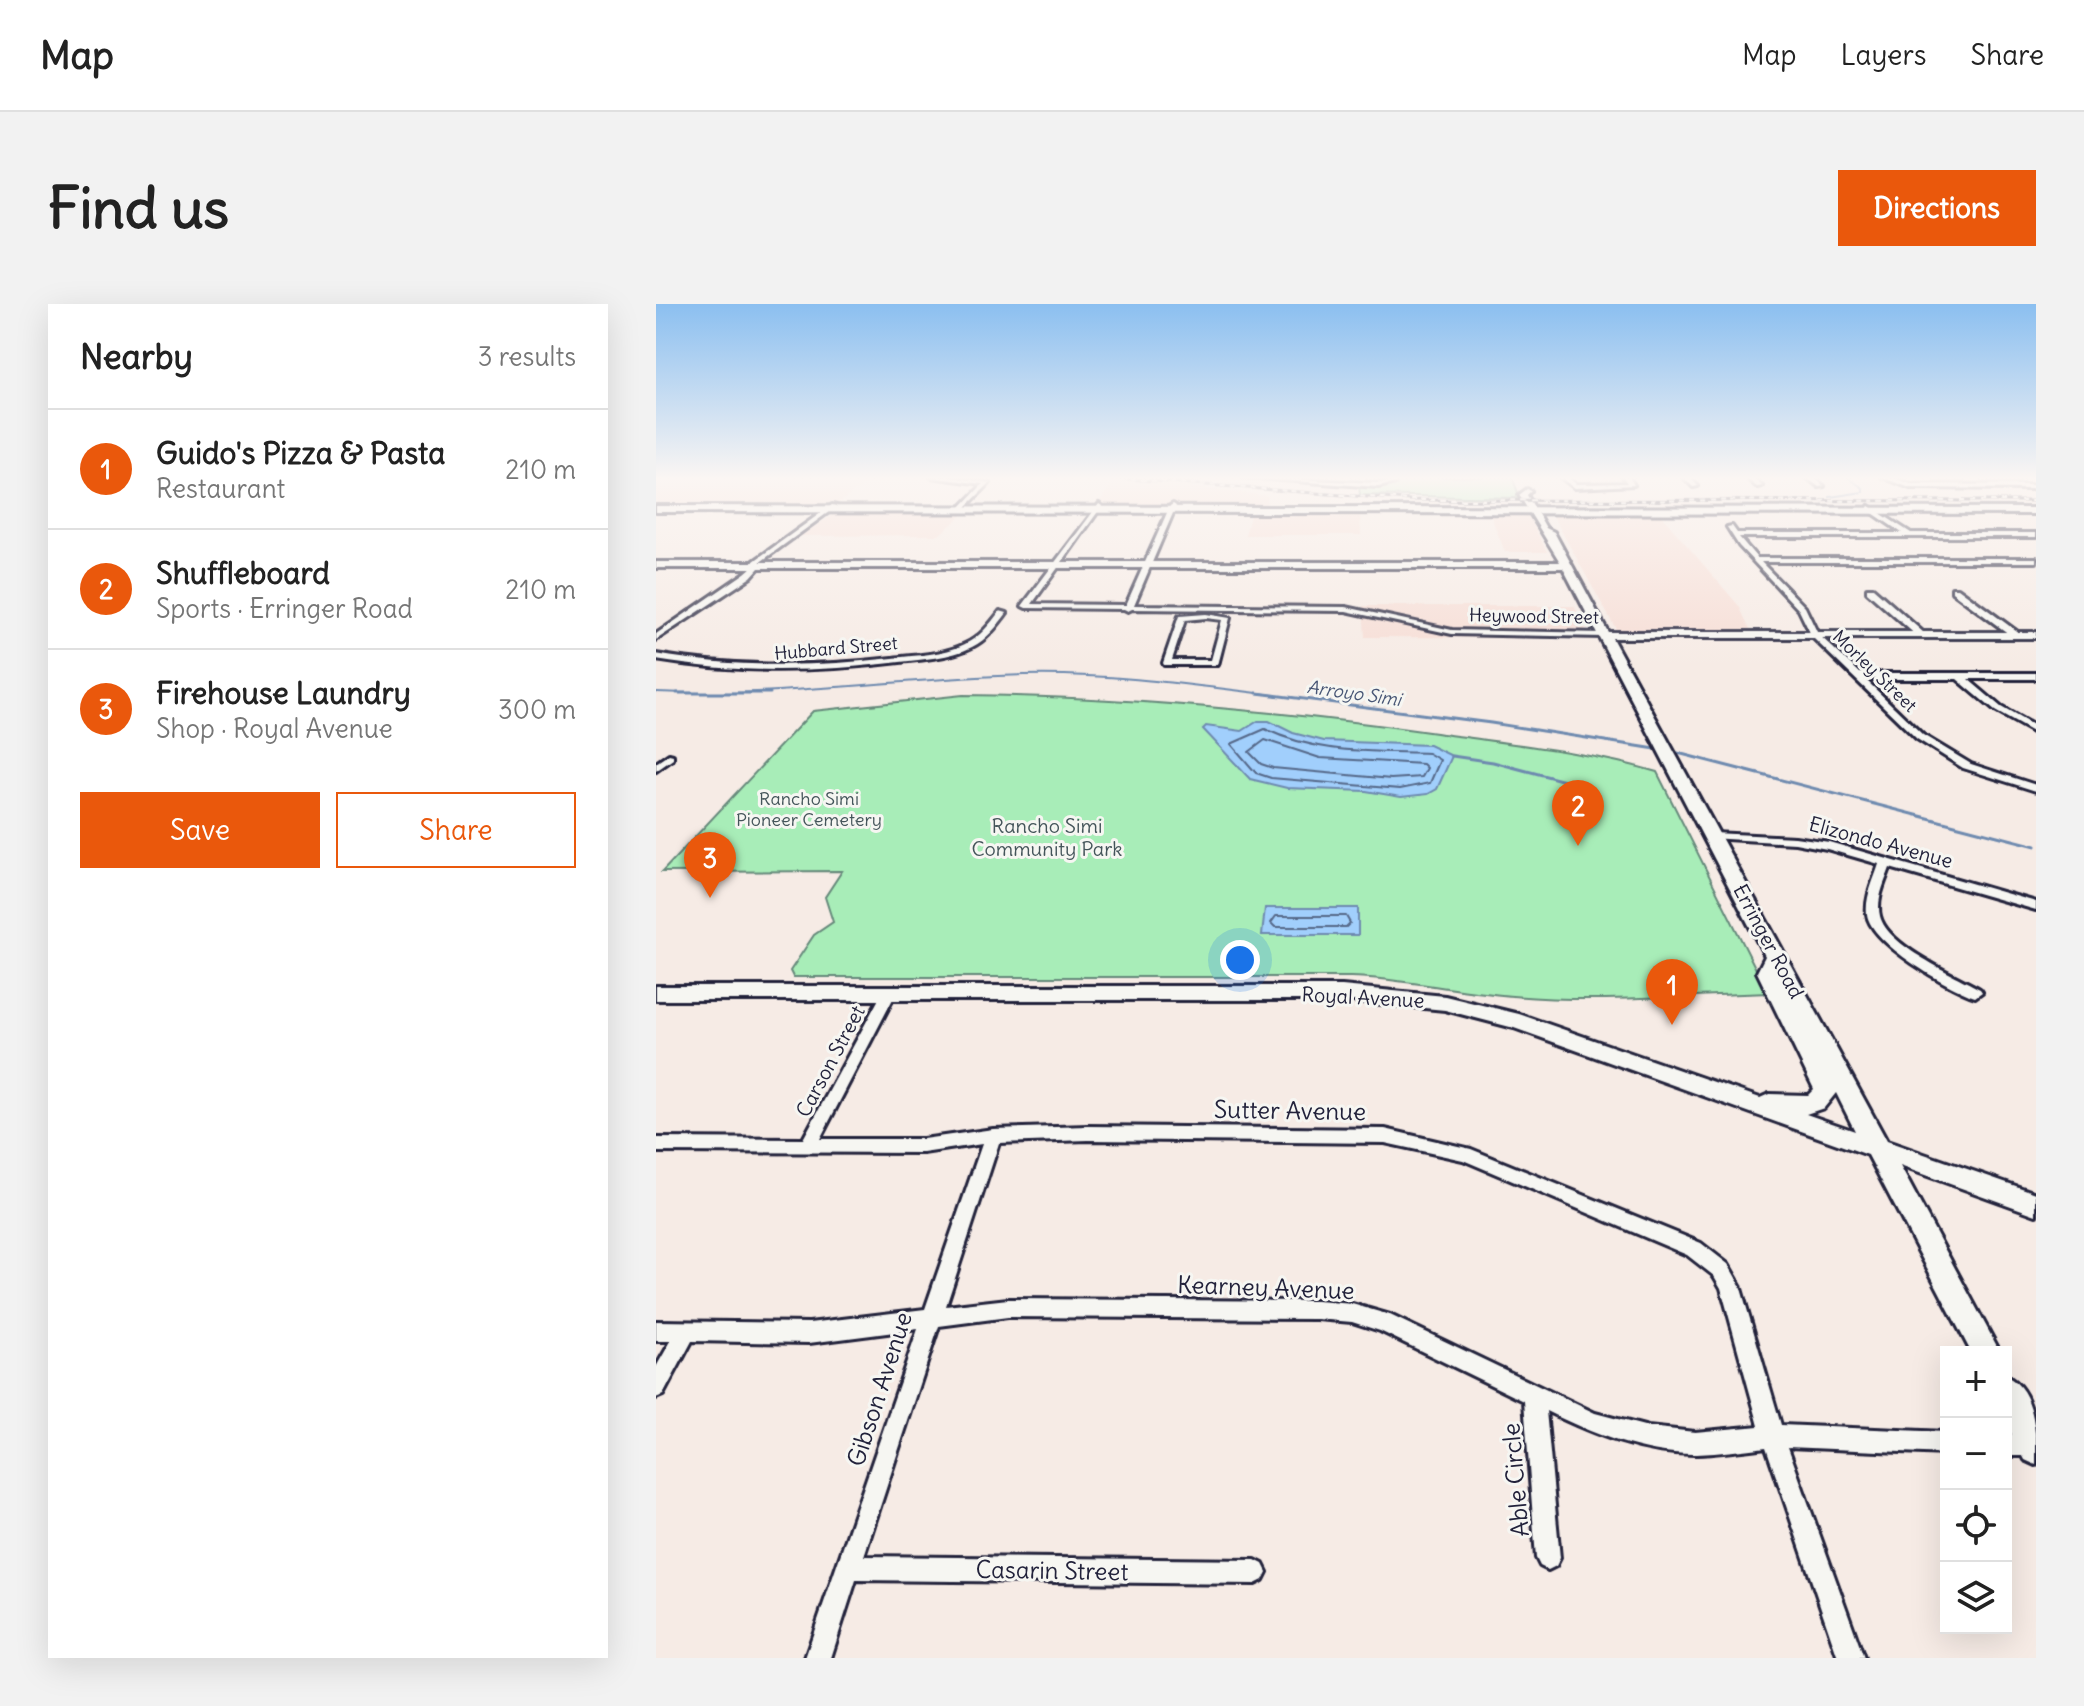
<!DOCTYPE html>
<html lang="en">
<head>
<meta charset="utf-8">
<style>
  :root { --surface:#fff; --page:#f2f2f2; --text:#222; --muted:#767676; --line:#e0e0e0; --accent:#ea580c }
  body { margin:0; font-family:Delius,sans-serif; background:var(--page); color:var(--text) }
  .controls { position:absolute; right:24px; bottom:24px; display:grid; overflow:hidden; border-radius:0px; box-shadow:0 8px 32px #0002 }
  .controls button { width:72px; height:72px; display:grid; place-items:center; padding:0; border:0; border-bottom:2px solid var(--line); background:var(--surface); color:var(--text); font:40px sans-serif }
  .you { position:absolute; left:584px; top:656px; width:28px; height:28px; margin:-20px; border:6px solid #fff; border-radius:50%; background:#1a73e8; box-shadow:0 0 0 12px #1a73e833 }
  .badge { display:grid; place-items:center; width:52px; height:52px; border-radius:50%; background:var(--accent); color:#fff; font-size:26px; font-weight:700 }
  .pin { position:absolute; translate:-50% -66px; filter:drop-shadow(0 2px 4px #0008) }
  .pin::after { content:''; position:absolute; top:42px; width:28px; height:24px; background:inherit; clip-path:polygon(0 0,100% 0,50% 100%) }
  .list { margin:0; padding:0; list-style:none }
  h2 { display:flex; justify-content:space-between; align-items:center; height:104px; margin:0; padding:0 32px; font-size:34px }
  h2 small { font-size:26px; font-weight:400; color:var(--muted) }
  .list li { display:grid; grid-template-columns:52px 1fr auto; gap:24px; align-items:center; box-sizing:border-box; height:120px; padding:0 32px; border-top:2px solid var(--line) }
  .list b { display:block; font-size:30px; white-space:nowrap }
  .list p { margin:0; font-size:26px; white-space:nowrap; color:var(--muted) }
  .list em { font-size:26px; font-style:normal; color:var(--muted) }
  .actions { display:flex; gap:16px; padding:24px 32px }
  .actions a { flex:1; padding:18px 0; border:2px solid var(--accent); border-radius:0px; text-align:center; font-size:28px; color:var(--accent) }
  .actions .main { background:var(--accent); color:#fff }
  .icon { flex:none; width:44px; height:44px; fill:none; stroke:currentColor; stroke-width:2; stroke-linecap:round; stroke-linejoin:round }
  .map { position:relative; flex:none; width:1380px; height:1354px; overflow:hidden; border-radius:0px }
  header { display:flex; align-items:center; gap:48px; box-sizing:border-box; height:112px; padding:0 40px; background:var(--surface); border-bottom:2px solid var(--line) }
  header strong { font-size:38px }
  nav { display:flex; gap:44px; margin-inline-start:auto; font-size:28px }
  .intro { display:flex; align-items:center; justify-content:space-between; box-sizing:border-box; height:192px; padding:0 48px }
  h1 { margin:0; font-size:56px }
  .button { padding:20px 36px; border-radius:0px; background:var(--accent); color:#fff; font-size:28px; font-weight:700 }
  main { display:flex; gap:48px; padding:0 48px }
  aside { flex:1; background:var(--surface); border-radius:0px; box-shadow:0 8px 32px #0002 }
  .map>svg:first-child { display:block }
  .built { fill:#f6ddd5 }
  .green { fill:#a8edb8; stroke:#65887a; stroke-width:2 }
  .water { fill:#a1cffc; stroke:#6e8aaf; stroke-width:2 }
  .lines { fill:none; stroke-linecap:round; stroke-linejoin:round }
  .shore { stroke:#556788; stroke-width:2 }
  .stream-far1 { stroke:#6e8aaf; stroke-width:2 }
  .stream { stroke:#6e8aaf; stroke-width:3 }
  .street-casing { stroke:#22223b; stroke-width:6 }
  .secondary-casing { stroke:#22223b; stroke-width:6 }
  .primary-casing { stroke:#22223b; stroke-width:6 }
  .street { fill:#f6f6f2; fill-rule:evenodd }
  .secondary { fill:#f6f6f2; fill-rule:evenodd }
  .primary { fill:#f6f6f2; fill-rule:evenodd }
  .rail-casing { stroke:#22223b; stroke-width:3 }
  .rail { stroke:#f6f6f2; stroke-width:2; stroke-dasharray:5; stroke-linecap:butt }
  .labels { text-anchor:middle; dominant-baseline:central; stroke-width:6; stroke-linejoin:round; paint-order:stroke }
  .far-street-label { font-size:18px; fill:#22223b; stroke:#f6f6f2 }
  .far-water-label { font-size:18px; font-style:italic; fill:#485675; stroke:#f6f6f2 }
  .far-park-label { font-size:18px; fill:#44555a; stroke:#f6f6f2 }
  .park-label { font-size:20px; fill:#44555a; stroke:#f6f6f2 }
  .street-label { font-size:20px; fill:#22223b; stroke:#f6f6f2 }
  .near-street-label { font-size:24px; fill:#22223b; stroke:#f6f6f2 }
</style>
</head>
<body>
<header>
<strong>Map</strong>
<nav><a>Map</a><a>Layers</a><a>Share</a></nav>
</header>
<div class="intro"><h1>Find us</h1><a class="button">Directions</a></div>
<main>
<aside>
<h2>Nearby<small>3 results</small></h2>
<ul class="list">
<li><span class="badge">1</span><div><b>Guido's Pizza &amp; Pasta</b><p>Restaurant</p></div><em>210 m</em></li>
<li><span class="badge">2</span><div><b>Shuffleboard</b><p>Sports · Erringer Road</p></div><em>210 m</em></li>
<li><span class="badge">3</span><div><b>Firehouse Laundry</b><p>Shop · Royal Avenue</p></div><em>300 m</em></li>
</ul>
<div class="actions"><a class="main">Save</a><a>Share</a></div>
</aside>
<div class="map">
<svg width="1380" height="1354" viewBox="0 0 1380 1354">
  <rect width="100%" height="100%" fill="#f6ebe5"/>
  <filter id="ink" filterUnits="userSpaceOnUse"><feTurbulence type="fractalNoise" baseFrequency=".0125" numOctaves="2"/><feDisplacementMap in="SourceGraphic" scale="16" xChannelSelector="R" yChannelSelector="G"/><feConvolveMatrix kernelMatrix="1 2 1 2 8 2 1 2 1" color-interpolation-filters="sRGB"/></filter>
  <g filter="url(#ink)">
    <g class="built">
      <path d="M0,173H220L181,200H0Z"/>
      <path d="M459,176L511,180L612,192L610,200H442Z"/>
      <path d="M181,208H310L283,231L145,232Z"/>
      <path d="M595,208H704L705,231H589Z"/>
      <path d="M1003,209L1083,302L1095,327L960,325L897,212Z"/>
      <path d="M834,210L872,211L891,248H849Z"/>
      <path d="M707,302H918L934,334L709,333Z"/>
    </g>
    <g class="green">
      <path d="M740,173H856L864,194L704,191L703,182L740,180Z"/>
      <path d="M307,391C466,392 623,407 780,429C854,440 929,447 1001,468L1112,689C1019,692 922,701 829,689C783,684 740,674 694,673H137L134,667L158,631L177,618L169,593L186,567L6,568L157,407Z"/>
    </g>
    <g class="water">
      <path d="M602,417H613L637,429L668,437L773,441L796,452L781,485L772,490L745,493L710,487L631,484L594,475L547,425L550,422L586,427Z"/>
      <path d="M609,604H702V631H606Z"/>
    </g>
    <g class="lines">
      <g class="shore">
        <path d="M609,425C661,450 715,447 772,449L784,456L774,479L744,485L615,474L600,469L575,440Z"/>
        <path d="M609,436L664,454L767,460L771,464L766,473L735,475L617,464L605,460L593,448Z"/>
        <path d="M620,612H690L694,619L690,623H619L615,619Z"/>
      </g>
      <g class="stream-far1">
        <path d="M1174,193L1207,188V184L1191,173"/>
        <path d="M0,388C124,394 246,374 369,371C452,369 536,381 617,391"/>
      </g>
      <g class="stream">
        <path d="M21,389H114"/>
        <path d="M601,389L835,419L1006,446"/>
        <path d="M1014,447L1380,542"/>
        <path d="M796,452L837,458L924,481"/>
      </g>
      <g class="street-casing">
        <g id="street">
          <path d="M275,173H295L334,179L305,208L303,205L327,180Z"/>
          <path d="M586,173L722,179L733,178V173H739V179L722,183Z"/>
          <path d="M904,173H911L920,180L971,179L967,173H973L978,181L919,184Z"/>
          <path d="M1027,173H1033L1042,182L1037,183Z"/>
          <path d="M1089,173H1096L1106,182L1101,183Z"/>
          <path d="M1150,173H1157L1168,182L1163,183Z"/>
          <path d="M1226,173H1235L1255,180L1380,181V185L1254,184Z"/>
          <path d="M517,200L520,202L478,301L690,303L796,326L948,329L952,331L948,333L796,330L690,307L476,305L472,307L468,305L370,304L366,302L443,200L446,202L376,300L470,301L514,202Z"/>
          <path d="M176,201L181,202L103,259V264L95,273L0,336V330L89,269L96,263L98,257Z"/>
          <path d="M1213,202L1255,229H1380V233H1083L1101,254H1380V258H1105L1149,303L1162,330L1204,369H1380V375H1312L1345,403L1380,423V430L1339,407L1301,375H1209L1267,431L1315,460L1380,481V487L1307,464L1261,435L1156,333L1143,306L1083,242L1071,223L1076,222L1081,229H1246L1211,205Z"/>
          <path d="M1211,284H1217L1268,329V333H1262L1211,288Z"/>
          <path d="M1296,284H1302L1363,329V333H1357L1296,288Z"/>
          <path d="M344,307L351,309C341,322 331,336 316,343C294,354 268,355 244,358C162,368 82,370 0,356V350C79,364 157,363 237,354C261,351 287,351 309,340C324,333 334,320 344,307Z"/>
          <path d="M550,310L574,314L562,361H508L507,359L523,312ZM550,314L566,316L555,356H516L529,316Z"/>
          <path d="M13,450L17,451V455L0,467V459Z"/>
          <path d="M1057,529L1139,533L1173,538L1380,598V606L1234,564C1229,578 1220,596 1224,612C1231,642 1299,671 1324,685L1326,688L1319,693C1292,684 1214,639 1211,610C1209,593 1218,576 1223,560L1171,545L1139,539L1053,534V530Z"/>
          <path d="M233,684L240,689L164,835H267L337,825L432,822L729,825L815,845L1045,939L1072,960L1084,981L1125,1121L1290,1128V1150L1132,1143L1208,1354H1182L1110,1143C1087,1146 1064,1149 1041,1150C988,1151 937,1130 890,1107L904,1254L900,1262L892,1266L884,1262L880,1254L868,1097L724,1027L696,1018L661,1015L352,1013L283,1022L208,1252L599,1256L607,1260L611,1268L607,1276L599,1280L200,1276L175,1354H149L262,1025L153,1039L36,1037L7,1091L0,1094V1063L15,1037H0V1017L153,1019L269,1005L326,840L267,849L0,848V834L147,835L226,689ZM432,836L729,839L807,856L1031,951L1058,972L1065,984L1103,1122L1039,1128L992,1123L939,1109L734,1011L696,1000L661,997L352,995L290,1002L343,839Z"/>
          <path d="M1350,1130L1380,1132V1152H1350Z"/>
        </g>
      </g>
      <g class="secondary-casing">
        <g id="secondary">
          <path d="M871,185L875,187L871,191L890,224L898,228L952,328H1380V334H956L1231,837L1380,889V911L1244,862L1344,1048H1315L1212,851L858,724L789,706L686,696H0V682H686L789,692L863,710L1104,794L1113,790L1152,791L1158,785L1101,668L1109,652L907,264H0V258H904L863,191ZM1180,789L1199,827L1150,810L1168,804Z"/>
          <path d="M1350,1072C1380,1086 1380,1131 1380,1161L1369,1156L1350,1119Z"/>
        </g>
      </g>
      <g class="primary-casing">
        <path id="primary" d="M0,202L1380,204V210L0,208Z"/>
      </g>
      <use href="#street" class="street"/>
      <use href="#secondary" class="secondary"/>
      <use href="#primary" class="primary"/>
      <g class="rail-casing">
        <path id="rail" d="M445,173L754,196L1380,197"/>
      </g>
      <use href="#rail" class="rail"/>
    </g>
  </g>
  <linearGradient id="sky" x2="0" y2="1"><stop stop-color="#8bbff0"/><stop offset="0.48" stop-color="#fbf6f3"/><stop offset="1" stop-color="#fbf6f3" stop-opacity="0"/></linearGradient>
  <rect width="1380" height="363" fill="url(#sky)"/>
  <g class="labels">
    <g class="far-street-label">
      <text transform="translate(878 312) rotate(1)">Heywood Street</text>
      <text transform="translate(180 344) rotate(-5)">Hubbard Street</text>
      <text transform="translate(1219 367) rotate(44)">Morley Street</text>
    </g>
    <g class="far-water-label">
      <text transform="translate(698 389) rotate(8)">Arroyo Simi</text>
    </g>
    <g class="far-park-label">
      <text x="153" y="494">Rancho Simi<tspan x="153" dy="21">Pioneer Cemetery</tspan></text>
    </g>
    <g class="park-label">
      <text x="391" y="521">Rancho Simi<tspan x="391" dy="23">Community Park</tspan></text>
    </g>
    <g class="street-label">
      <text transform="translate(1225 538) rotate(15)">Elizondo Avenue</text>
      <text transform="translate(1113 637) rotate(62)">Erringer Road</text>
      <text transform="translate(707 693) rotate(3)">Royal Avenue</text>
      <text transform="translate(174 757) rotate(-62)">Carson Street</text>
    </g>
    <g class="near-street-label">
      <text transform="translate(634 806) rotate(1)">Sutter Avenue</text>
      <text transform="translate(610 983) rotate(2)">Kearney Avenue</text>
      <text transform="translate(223 1085) rotate(-72)">Gibson Avenue</text>
      <text transform="translate(859 1176) rotate(-95)">Able Circle</text>
      <text transform="translate(396 1266) rotate(1)">Casarin Street</text>
    </g>
  </g>
</svg>
<div class="controls">
<button>+</button>
<button>−</button>
<button><svg class="icon" aria-label="locate" viewBox="0 0 24 24"><circle cx="12" cy="12" r="6"/><path d="M12 2v4M12 18v4M2 12h4M18 12h4"/></svg></button>
<button><svg class="icon" aria-label="layers" viewBox="0 0 24 24"><path d="M12 4l9 5-9 5-9-5zM3 14l9 5 9-5"/></svg></button>
</div>
<div class="you"></div>
<div class="pin badge" style="left:1016px;top:721px">1</div>
<div class="pin badge" style="left:922px;top:542px">2</div>
<div class="pin badge" style="left:54px;top:594px">3</div>
</div>
</main>
</body>
</html>
